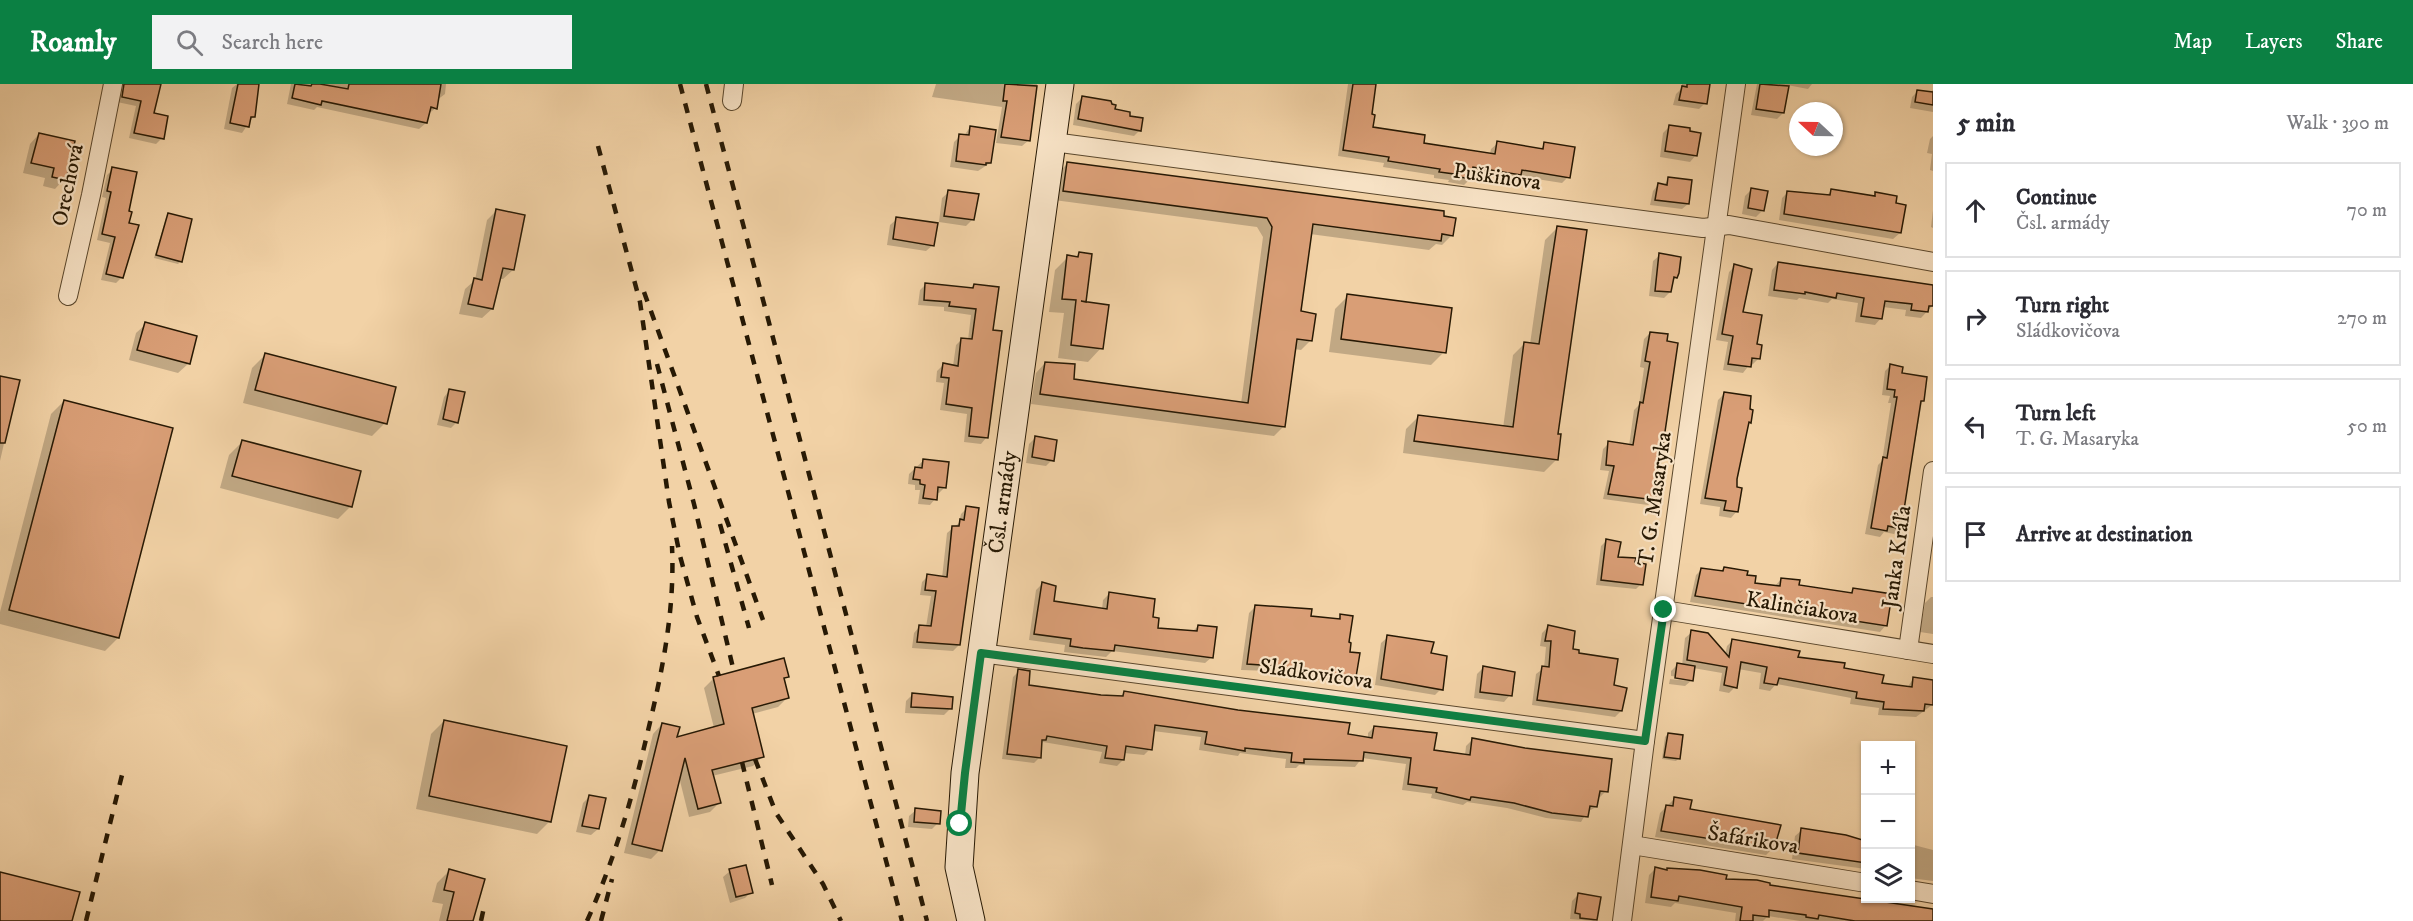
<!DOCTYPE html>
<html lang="en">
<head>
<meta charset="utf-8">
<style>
  :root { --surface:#fff; --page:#f2f2f3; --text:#2b2b33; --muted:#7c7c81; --line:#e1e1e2; --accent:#0b8043 }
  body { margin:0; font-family:"IM FELL DW Pica",serif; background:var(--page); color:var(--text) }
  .controls { position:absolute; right:18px; bottom:18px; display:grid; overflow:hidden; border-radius:0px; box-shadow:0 2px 4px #0004 }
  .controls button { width:54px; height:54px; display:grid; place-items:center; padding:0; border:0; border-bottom:2px solid var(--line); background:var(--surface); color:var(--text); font:30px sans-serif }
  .compass { position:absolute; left:1789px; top:18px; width:54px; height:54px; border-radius:50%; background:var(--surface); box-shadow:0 2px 4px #0004; rotate:292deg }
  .stop { position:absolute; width:18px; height:18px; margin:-14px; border:4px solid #0b8043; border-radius:50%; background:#fff }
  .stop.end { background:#0b8043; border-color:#fff; box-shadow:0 2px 6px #0008 }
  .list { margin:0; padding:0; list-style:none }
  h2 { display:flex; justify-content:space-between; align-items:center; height:78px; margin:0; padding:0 24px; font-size:26px }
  h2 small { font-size:20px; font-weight:400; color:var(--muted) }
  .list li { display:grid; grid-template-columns:39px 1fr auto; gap:18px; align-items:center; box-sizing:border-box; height:96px; margin:0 12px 12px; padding:0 12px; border:2px solid var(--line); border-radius:0px }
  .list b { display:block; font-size:22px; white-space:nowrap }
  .list p { margin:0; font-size:20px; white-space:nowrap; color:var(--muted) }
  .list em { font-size:20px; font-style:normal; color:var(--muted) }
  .icon { flex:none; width:33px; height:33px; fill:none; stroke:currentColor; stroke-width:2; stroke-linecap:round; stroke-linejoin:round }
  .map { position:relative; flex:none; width:1933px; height:837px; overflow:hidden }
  header { display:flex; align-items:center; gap:36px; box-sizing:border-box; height:84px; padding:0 30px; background:var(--accent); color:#fff }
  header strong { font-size:28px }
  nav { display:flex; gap:33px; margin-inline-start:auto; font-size:21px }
  .search { width:420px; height:54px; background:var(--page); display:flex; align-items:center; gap:15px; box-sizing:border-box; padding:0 21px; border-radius:0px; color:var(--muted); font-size:22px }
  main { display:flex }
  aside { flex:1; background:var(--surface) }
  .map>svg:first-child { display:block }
  .shadow { fill:#0003 }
  .building { fill:#d99e76; stroke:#271904; stroke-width:1.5 }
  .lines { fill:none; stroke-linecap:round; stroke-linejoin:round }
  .street-casing { stroke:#5a472c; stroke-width:20 }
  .secondary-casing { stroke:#271904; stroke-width:29 }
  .street { stroke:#f7e2c5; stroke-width:18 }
  .secondary { stroke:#f7e2c5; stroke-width:27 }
  .rail { stroke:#271904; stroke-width:4.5; stroke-dasharray:10 10; stroke-linecap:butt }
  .route { stroke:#0b8043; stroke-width:8 }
  .labels { text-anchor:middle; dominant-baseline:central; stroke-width:4.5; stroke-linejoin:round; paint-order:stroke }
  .street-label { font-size:22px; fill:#271904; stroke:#f7e2c5 }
</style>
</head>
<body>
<header>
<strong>Roamly</strong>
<div class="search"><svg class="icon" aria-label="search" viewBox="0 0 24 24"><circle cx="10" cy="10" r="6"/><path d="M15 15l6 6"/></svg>Search here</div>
<nav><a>Map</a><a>Layers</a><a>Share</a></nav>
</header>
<main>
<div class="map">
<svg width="1933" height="837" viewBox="0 0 1933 837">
  <rect width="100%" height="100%" fill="#f2d2a6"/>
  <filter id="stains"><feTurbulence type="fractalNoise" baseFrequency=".00333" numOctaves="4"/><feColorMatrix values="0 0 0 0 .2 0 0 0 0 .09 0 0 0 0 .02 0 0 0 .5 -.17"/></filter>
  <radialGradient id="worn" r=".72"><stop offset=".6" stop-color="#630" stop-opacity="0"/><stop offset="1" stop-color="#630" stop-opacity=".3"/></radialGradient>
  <g class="shadow">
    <path d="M119,0H155L152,30L162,54L156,60L129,54L136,22L117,18Z"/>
    <path d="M237,0H250L253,33L242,49L224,45L232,4Z"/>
    <path d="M291,0H446L445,10L437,16L436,24L428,30L426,39L419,45L317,23L314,26L287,20Z"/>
    <path d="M936,0H1037L1029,56L1022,62L996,59L1002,23L932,13Z"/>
    <path d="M1348,0H1374L1370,32L1371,44L1422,60L1490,70L1491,65L1498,59L1539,66L1545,60L1568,93L1562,99L1518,92L1514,97L1471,89L1470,95L1464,101L1448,98L1449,96L1434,94V91L1383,83L1384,79L1338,72Z"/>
    <path d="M1682,0H1708L1705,19L1699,25L1673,21L1676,10L1682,4Z"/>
    <path d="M1757,0H1812L1808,5L1787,1L1783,29L1777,35L1751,31Z"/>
    <path d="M1933,6V28L1910,24L1912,13L1918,7L1929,9Z"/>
    <path d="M1082,14L1128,33L1140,46L1134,52L1073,41L1076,20Z"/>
    <path d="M1670,42L1696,71L1690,78L1660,73L1663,49Z"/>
    <path d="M970,43L990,79L978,87L950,83L954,58L960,52H964Z"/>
    <path d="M39,50L64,95L55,105L43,102L45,94L23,89L30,60Z"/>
    <path d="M1933,52V87L1930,86L1932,70L1927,69L1930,55Z"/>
    <path d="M1068,79L1443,133L1452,151L1442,161L1436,160L1429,166L1310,150L1299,229L1311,256L1301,266L1294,265L1284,342L1274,352L1031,320L1036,289L1045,279L1072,296L1241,320L1263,153L1257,143L1054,116L1058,89Z"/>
    <path d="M113,85L127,128L122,193L116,199L101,196L110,159L97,156L106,114L102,113L107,91Z"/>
    <path d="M1669,95L1688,120L1682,125L1650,121L1653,107L1658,101L1663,102Z"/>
    <path d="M1751,106L1763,126L1756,133L1742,130L1745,112Z"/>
    <path d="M1831,107L1872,113L1876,110L1894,120L1900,149L1893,155L1779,136L1782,114L1788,108L1826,112Z"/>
    <path d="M949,108L973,135L966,142L939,138L942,114Z"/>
    <path d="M1933,126V144L1931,143Z"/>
    <path d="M496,127L513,186L503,195H499L492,225L482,234L459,230L465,205L475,196L487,136Z"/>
    <path d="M169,131L181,177L178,180L154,174L166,134Z"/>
    <path d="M897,135L933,161L926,167L887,161L890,141Z"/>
    <path d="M1557,144V351H1560L1556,376L1544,388L1403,369L1406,345L1418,333L1503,344L1513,271L1525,259L1530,260L1545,156Z"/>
    <path d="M1079,170L1085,217L1101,264L1088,278L1058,274L1064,229L1049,228L1055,186L1068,173L1075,174Z"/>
    <path d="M1660,171L1676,193L1672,197L1670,208L1664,214L1649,212L1653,177Z"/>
    <path d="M1778,179L1933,203L1932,222L1921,234L1905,232L1906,226L1883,223L1881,234L1875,241L1855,238L1858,219L1832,215L1828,219L1799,214L1797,216L1768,212L1772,186Z"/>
    <path d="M1735,182L1742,229L1755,261L1759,274L1752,281L1750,280L1743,289L1723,286L1728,258L1716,256L1729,188Z"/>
    <path d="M926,200L971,205L974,201L991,247L986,354L981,360L964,358L967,330L940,326L944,299L936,298L937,287L943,281L953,282L956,261L962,255L968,256L971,231L944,227V223L918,221L920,206Z"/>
    <path d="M1348,212L1444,268L1431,281L1329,268L1335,225Z"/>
    <path d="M146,240L195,253L188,280L178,289L129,276L136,249Z"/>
    <path d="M1650,249L1654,416L1648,421L1603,415L1609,387L1600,386L1603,365L1609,359L1629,362L1634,326L1639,321L1644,284L1640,283L1644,255Z"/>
    <path d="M265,271L385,339L372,352L243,319L252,284Z"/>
    <path d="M1891,281L1901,291L1926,295L1900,444L1894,450L1884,448L1880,453L1865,450L1878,381L1882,377L1891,319H1888L1890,312L1882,311L1885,287Z"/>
    <path d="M0,294L18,298L0,377Z"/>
    <path d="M450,306L457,338L451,344L437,341L444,313Z"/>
    <path d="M1725,309L1750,338L1747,341L1736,404L1737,427L1731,434L1719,432L1720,423L1700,420L1718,316Z"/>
    <path d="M64,317L171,345L118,554L105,567L0,540V528L51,330Z"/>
    <path d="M1035,354L1052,376L1046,382L1026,379L1029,360Z"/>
    <path d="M242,358L351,422L338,435L220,404L229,371Z"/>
    <path d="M924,376L945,403L939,409L936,408L935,415L930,421L918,420L920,406H915V401L908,400L909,390Z"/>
    <path d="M967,424L959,561L953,567L912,564L914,549L919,543H926L931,512L920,511L922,498L928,492L942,494L947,449L959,439L961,430Z"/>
    <path d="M1606,457L1617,474L1633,479L1641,500L1636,505L1596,501L1601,462Z"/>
    <path d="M1724,484L1746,492L1754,500L1775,502L1781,495L1797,503L1849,510L1854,505L1886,541L1880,548L1690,518L1696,491L1702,485L1720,488Z"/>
    <path d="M1042,500L1052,519L1102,526L1103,516L1109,510L1151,535L1156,545L1192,548L1198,542L1212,573L1205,579L1112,567L1106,573L1064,568L1065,561L1029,556L1036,506Z"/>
    <path d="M1931,513H1933V550L1920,548L1925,519Z"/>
    <path d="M1255,523L1336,536L1341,532L1355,591L1349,598L1317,596L1270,590V587L1241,586L1249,529Z"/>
    <path d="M1548,543L1612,602L1621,627L1615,633L1532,621L1536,590L1544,584L1546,563L1540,562L1542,549Z"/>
    <path d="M1692,548L1725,571L1727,562L1733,556L1843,586L1881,601L1907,604L1913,595L1933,598L1932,621L1916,633L1878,631L1879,624L1850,620L1851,614L1776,600L1770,607L1759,605L1761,589L1738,585L1735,603L1729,609L1719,607L1722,589L1693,584L1692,596L1685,602L1669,600L1670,595L1689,597V594L1671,592V587L1677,581L1682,582L1685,554Z"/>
    <path d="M1388,553L1429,570L1441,605L1435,611L1375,601L1381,559Z"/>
    <path d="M1483,584L1510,611L1504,618L1474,614L1477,590Z"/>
    <path d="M1019,587L1027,603L1119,614L1125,608L1368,654V649L1374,643L1433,668L1465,672L1466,662L1472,656L1606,707L1600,713H1597L1596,723L1587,728L1581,738L1546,734L1507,724L1467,718L1463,721L1431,714L1432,710L1402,706L1406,680L1362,674L1355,683L1299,681L1296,684H1285L1286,675L1240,669L1238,672L1199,666L1201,653L1153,647L1150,665L1144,671L1124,669L1123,676L1117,682L1099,679L1102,668L1043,658L1041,660L1040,673L1034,679L1002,675L1013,593Z"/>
    <path d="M787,592L783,596L787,614L778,623L752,630L762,673L753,682L712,692L719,719L710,728L689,733L679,693L660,766L651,775L624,769L653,650L662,640L675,655L714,644L704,604L713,595Z"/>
    <path d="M913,610L950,625L944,631L905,629L906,617Z"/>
    <path d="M444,637L550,737L537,750L416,725L431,650Z"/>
    <path d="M1668,650L1678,675L1676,677L1662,675L1665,653Z"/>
    <path d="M589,713L598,745L591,751L576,748L583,719Z"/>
    <path d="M1675,714L1689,727L1773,764L1766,771L1655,753L1660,729Z"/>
    <path d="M916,726L938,739L932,745L908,743L909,732Z"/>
    <path d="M1802,746L1863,758L1866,755V785L1792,775L1795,752Z"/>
    <path d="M1910,760L1933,766V797L1910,794Z"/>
    <path d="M1655,785L1933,827V837H1800L1768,832L1763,837H1735L1736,829L1675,819L1671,823L1645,819L1649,791Z"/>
    <path d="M449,787L471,837H439L443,820L432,818L437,799Z"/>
    <path d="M730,787L751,808L745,814L730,819L723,793Z"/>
    <path d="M1578,811L1596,835L1594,837L1570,835L1572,817Z"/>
  </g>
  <g class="building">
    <path d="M124,0H161L154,29L168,32L164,55L134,49L141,17L122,13Z"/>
    <path d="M238,0H259L255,33H251L249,43L230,39Z"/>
    <path d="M295,0L311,2L312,0H320L348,5L349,0H441L437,25L431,23L427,39L322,17L321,21L292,14Z"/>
    <path d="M1005,0L1037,2L1030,57L1001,53L1007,17H1003Z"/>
    <path d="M1353,0H1376L1372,30L1375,31L1373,43L1425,51L1424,59L1495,70L1497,57L1543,65L1544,58L1575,63L1570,94L1522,86L1521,91L1473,83L1471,95L1454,92V90L1439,88L1440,85L1388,77L1389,73L1343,66Z"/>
    <path d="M1687,0H1710L1707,20L1679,16L1682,2L1687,3Z"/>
    <path d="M1760,0L1789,2L1784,29L1756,25Z"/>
    <path d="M1917,6L1933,8V21L1915,18Z"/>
    <path d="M1082,12L1111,17L1112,20L1116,21L1115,25L1130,28V32L1143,34L1141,47L1078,35Z"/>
    <path d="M1669,41L1690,44V47L1701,49L1697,72L1665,67Z"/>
    <path d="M970,42L996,46L991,79H986V81L956,77L959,50L969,51Z"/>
    <path d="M39,49L75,57L66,96L52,93L54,84L31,79Z"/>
    <path d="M1067,78L1444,127V132L1456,134L1453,152L1442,150L1441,157L1313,140L1301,227L1316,230L1312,257L1297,255L1285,343L1040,310L1045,278L1075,280L1074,295L1248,319L1272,143L1267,134L1063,107Z"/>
    <path d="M112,83L137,88L129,127L132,128L129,139L139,141L123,194L106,190L115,153L102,150L111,108L107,107Z"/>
    <path d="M1668,93L1692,96L1689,120L1655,116L1658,99L1667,101Z"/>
    <path d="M1751,104L1768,107L1764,127L1748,124Z"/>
    <path d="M1831,105L1875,112V108L1897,112L1896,119L1906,121L1901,149L1784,130L1787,107L1830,111Z"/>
    <path d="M948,106L979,110L974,136L944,132Z"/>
    <path d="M496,125L525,131L514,186L503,184L493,225L468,220L474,194L482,196Z"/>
    <path d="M168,129L192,135L182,178L156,171Z"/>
    <path d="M896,133L938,139L934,162L893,155Z"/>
    <path d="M1557,142L1587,146L1558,350H1561L1558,376L1414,357L1418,331L1513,343L1524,258L1539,260Z"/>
    <path d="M1079,168L1092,170L1086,218L1081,217L1109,221L1103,265L1071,261L1076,216L1062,215L1067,171L1078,173Z"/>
    <path d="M1659,169L1681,173L1679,189L1677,194L1674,193L1671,208L1655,207Z"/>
    <path d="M1778,178L1933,201V222H1929L1928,228L1911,226L1912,220L1885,217L1882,235L1861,232L1864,214L1837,209L1836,214L1805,208V210L1774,206Z"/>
    <path d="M1734,180L1752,185L1743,228L1762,231L1757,260L1762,261L1760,275L1752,274L1751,283L1728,280L1733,252L1722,250Z"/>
    <path d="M925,199L973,204L974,200L999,203L993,246L1002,247L988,354L969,352L972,324L946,320L949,294L941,293L943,279L958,282L961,254L972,255L976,225L949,222L950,218L924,216Z"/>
    <path d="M1347,210L1452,224L1446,269L1341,255Z"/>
    <path d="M145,238L197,252L190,280L137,266Z"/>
    <path d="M1650,248L1668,250L1667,257L1678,259L1655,416L1608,410L1614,382L1606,381L1608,357L1633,361L1640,318L1643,319L1650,278L1645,277Z"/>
    <path d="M265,269L396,303L387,340L255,306Z"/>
    <path d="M1890,280L1903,283L1902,289L1927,293L1924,317H1921L1901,445L1888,442L1887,447L1871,444L1883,373L1887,374L1897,313H1894L1895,306L1887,305Z"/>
    <path d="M0,292L20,296L5,359H0Z"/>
    <path d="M449,305L465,308L458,339L443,335Z"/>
    <path d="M1724,308L1751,312L1750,325L1753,326L1751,339L1749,338L1737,395V403L1742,404L1738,428L1724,426L1726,417L1705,414Z"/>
    <path d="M64,316L173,344L119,554L9,526Z"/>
    <path d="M1035,352L1057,356L1054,377L1032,373Z"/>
    <path d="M242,356L361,387L352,423L232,392Z"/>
    <path d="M923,375L949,378L946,404L938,403L937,416L923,414L925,401L920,400V396L913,395L915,383L922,384Z"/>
    <path d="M966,422L979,424L960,561L917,558L919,541L931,542L936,507L925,506L927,490L947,493L952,442H959L960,435L964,436Z"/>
    <path d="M1606,455L1621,458L1618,473L1636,474L1635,478L1646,480L1643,501L1601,496Z"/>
    <path d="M1724,483L1748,487L1747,491L1756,492L1755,499L1780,502L1781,494L1800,496L1799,501L1852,509L1853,504L1892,510L1887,542L1695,512L1701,484L1723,487Z"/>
    <path d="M1042,498L1056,502L1054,517L1107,525L1109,508L1155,515L1153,533L1159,534L1158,544L1197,547L1198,541L1217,543L1213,574L1115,561L1114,567L1083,564L1070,562L1071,555L1034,550Z"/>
    <path d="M1255,521L1312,525L1311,532L1340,535V530L1353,532L1349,558L1351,559L1350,568L1360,569L1356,593L1301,588L1275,584L1276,582L1247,580Z"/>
    <path d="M1548,541L1575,547L1573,565L1579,566V569L1618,575L1614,601L1627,604L1622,627L1537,616L1542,582L1549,583L1551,557H1545Z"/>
    <path d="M1691,546L1708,549L1729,573L1732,555L1800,567L1798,573L1845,579L1844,584L1884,591L1882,599L1912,603L1913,593L1933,596V621L1925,620L1924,627L1883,625L1884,618L1856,614L1857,608L1779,594L1777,601L1764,599L1767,583L1741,578L1737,604L1724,601L1727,583L1687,576Z"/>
    <path d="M1387,551L1434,558L1431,569L1447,572L1443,606L1381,595Z"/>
    <path d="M784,574L789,593L784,594L789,614L752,624L764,673L712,686L721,719L698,725L685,674L662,767L632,760L662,639L680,643L677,653L724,640L713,593Z"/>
    <path d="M1677,579L1695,582L1693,597L1675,594Z"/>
    <path d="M1483,582L1515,588L1512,612L1480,608Z"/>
    <path d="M1018,585L1030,587L1029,601L1101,611L1123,612L1124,607L1238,626L1350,639L1348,650L1372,654L1374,642L1437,649L1434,666L1470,671L1472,654L1525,664L1612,675L1608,708L1600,707L1597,723L1590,722L1588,733L1552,729L1514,719L1473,713H1471L1470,716L1436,708L1437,704L1408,700L1411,674L1364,668L1363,677L1304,675V679L1291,678L1292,669L1245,664V667L1205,660L1207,648L1155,641L1152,666L1126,662L1124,676L1105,674L1107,662L1047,652L1046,656H1042L1041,674L1007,670Z"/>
    <path d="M912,609L953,613L952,625L911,623Z"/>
    <path d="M444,636L567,662L551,738L429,712Z"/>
    <path d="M1668,649L1683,651L1680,675L1664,673Z"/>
    <path d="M589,711L606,714L599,745L582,742Z"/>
    <path d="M1674,713L1692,716L1690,725L1781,741L1774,765L1661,747L1666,721L1673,722Z"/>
    <path d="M915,724L941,727L940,740L914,738Z"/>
    <path d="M1801,744L1846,751L1866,757V779L1798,769Z"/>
    <path d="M746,781L753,809L736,813L729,785Z"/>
    <path d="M1655,783L1667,786V784L1700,786L1727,791L1726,795L1757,796L1770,799V801L1933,825V837H1855L1819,831L1818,835L1806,833V831L1769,826V833L1753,831V837H1740L1742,823L1679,812L1678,817L1651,813Z"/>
    <path d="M449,785L485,795L473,837H447L454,808L444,806Z"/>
    <path d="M0,788L80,808L72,837H0Z"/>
    <path d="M1578,809L1601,813L1597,836L1580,834V830L1575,829Z"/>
  </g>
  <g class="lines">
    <g class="street-casing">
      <g id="street">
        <path d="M732,17L734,0"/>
        <path d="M1053,58L1703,144L1729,141L1933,178"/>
        <path d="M68,212L91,111L113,0"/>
        <path d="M1664,526L1933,570"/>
        <path d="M1908,566L1933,387"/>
        <path d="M981,569L1645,657"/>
        <path d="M1632,761L1866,799"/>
        <path d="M1910,806L1933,810"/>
        <path d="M1622,837L1645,657L1736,0"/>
      </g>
    </g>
    <g class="secondary-casing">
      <g id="secondary">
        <path id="s1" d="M971,837L959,783L965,689L1060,0"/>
      </g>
    </g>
    <use href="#street" class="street"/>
    <use href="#secondary" class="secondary"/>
    <g class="rail">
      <path d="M680,0L902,837"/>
      <path d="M706,0L927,837"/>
      <path d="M598,62L640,218L669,418L680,472L697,533L719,592"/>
      <path d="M644,208L763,536"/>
      <path d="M657,280L694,420L734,588"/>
      <path d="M720,440L749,544"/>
      <path d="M755,675L776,729L823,800L841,837"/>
      <path d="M742,678L772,801"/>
      <path d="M86,837L122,691"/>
      <path d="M481,837L484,823"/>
      <path d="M587,837C614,777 632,715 647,651C662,588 675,528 672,462"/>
      <path d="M601,837L612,795"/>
    </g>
  </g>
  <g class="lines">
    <path class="route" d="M960,740L965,689L981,569L1645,657L1664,526"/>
  </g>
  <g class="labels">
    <g class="street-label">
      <text transform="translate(1497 93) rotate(8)">Puškinova</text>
      <text transform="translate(68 101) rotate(-78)">Orechová</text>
      <text transform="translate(1655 415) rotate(-82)">T. G. Masaryka</text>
      <text stroke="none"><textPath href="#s1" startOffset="423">Čsl. armády</textPath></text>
      <text transform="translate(1897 473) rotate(-82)">Janka Kráľa</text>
      <text transform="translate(1802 524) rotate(9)">Kalinčiakova</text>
      <text transform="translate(1316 590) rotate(8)">Sládkovičova</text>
      <text transform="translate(1753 756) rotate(9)">Šafárikova</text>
    </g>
  </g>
  <rect width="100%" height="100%" filter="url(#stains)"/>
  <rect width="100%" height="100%" fill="url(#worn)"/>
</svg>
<div class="controls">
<button>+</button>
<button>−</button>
<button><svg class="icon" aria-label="layers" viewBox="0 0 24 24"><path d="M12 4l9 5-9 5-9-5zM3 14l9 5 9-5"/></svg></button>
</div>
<svg class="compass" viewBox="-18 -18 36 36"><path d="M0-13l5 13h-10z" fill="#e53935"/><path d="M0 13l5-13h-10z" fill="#7c7c81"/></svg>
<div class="stop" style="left:960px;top:740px"></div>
<div class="stop end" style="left:1664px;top:526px"></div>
</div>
<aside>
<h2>5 min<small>Walk · 390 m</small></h2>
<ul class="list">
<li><svg class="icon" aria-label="ahead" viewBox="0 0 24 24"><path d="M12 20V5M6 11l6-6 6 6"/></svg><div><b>Continue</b><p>Čsl. armády</p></div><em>70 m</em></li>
<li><svg class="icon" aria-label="right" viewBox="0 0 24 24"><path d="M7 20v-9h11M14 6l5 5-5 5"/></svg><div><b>Turn right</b><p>Sládkovičova</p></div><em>270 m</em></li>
<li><svg class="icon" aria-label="left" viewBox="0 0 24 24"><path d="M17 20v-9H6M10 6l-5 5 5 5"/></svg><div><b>Turn left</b><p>T. G. Masaryka</p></div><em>50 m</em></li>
<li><svg class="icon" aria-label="arrive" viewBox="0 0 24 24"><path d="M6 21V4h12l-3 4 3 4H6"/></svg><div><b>Arrive at destination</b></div></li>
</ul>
</aside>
</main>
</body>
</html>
